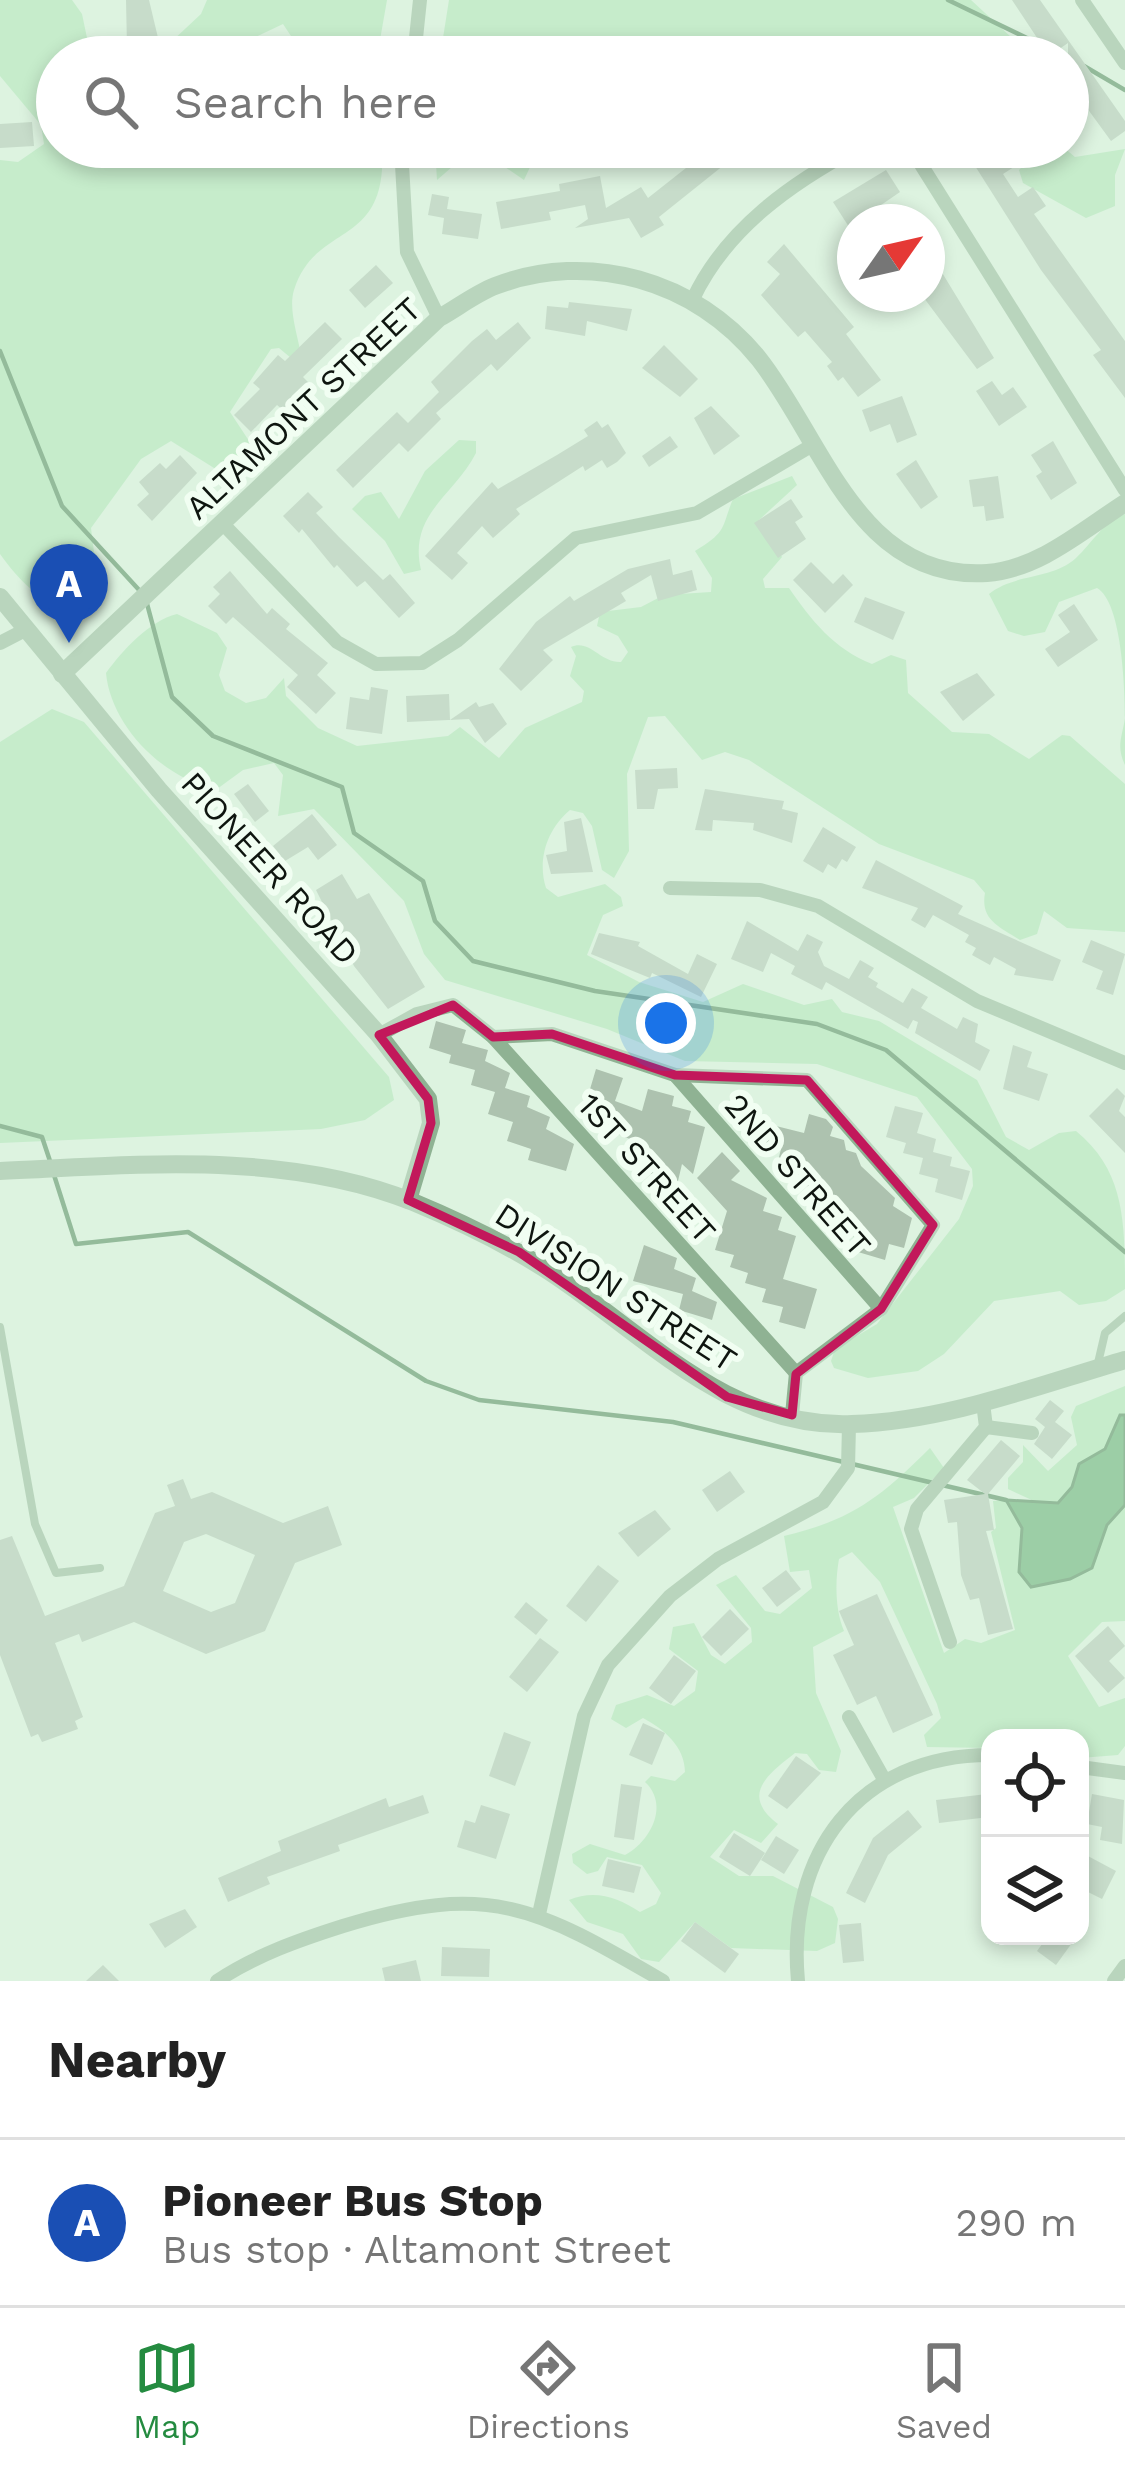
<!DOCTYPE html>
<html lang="en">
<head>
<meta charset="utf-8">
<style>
  :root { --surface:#fff; --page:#f2f2f2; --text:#222; --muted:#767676; --line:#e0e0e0; --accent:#248b40 }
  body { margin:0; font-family:"Work Sans",sans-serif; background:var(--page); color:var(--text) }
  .controls { position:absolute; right:36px; bottom:36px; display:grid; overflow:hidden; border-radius:24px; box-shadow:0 6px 18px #0003 }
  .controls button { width:108px; height:108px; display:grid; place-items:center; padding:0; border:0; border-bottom:3px solid var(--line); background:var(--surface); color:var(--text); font:60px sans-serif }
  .compass { position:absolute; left:837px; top:204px; width:108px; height:108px; border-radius:50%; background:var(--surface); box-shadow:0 6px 18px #0003; rotate:56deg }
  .you { position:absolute; left:666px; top:1023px; width:42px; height:42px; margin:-30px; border:9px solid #fff; border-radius:50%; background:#1a73e8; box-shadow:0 0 0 18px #1a73e833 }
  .badge { display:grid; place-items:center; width:78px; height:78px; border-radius:50%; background:var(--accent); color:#fff; font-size:39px; font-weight:700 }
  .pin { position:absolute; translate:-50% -99px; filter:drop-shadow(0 3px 6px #0008) }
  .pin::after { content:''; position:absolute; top:63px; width:42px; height:36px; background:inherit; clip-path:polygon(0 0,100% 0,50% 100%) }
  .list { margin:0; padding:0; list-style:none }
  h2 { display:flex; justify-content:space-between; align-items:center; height:156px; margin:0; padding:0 48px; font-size:51px }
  h2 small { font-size:39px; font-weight:400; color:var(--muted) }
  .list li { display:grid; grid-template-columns:78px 1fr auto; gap:36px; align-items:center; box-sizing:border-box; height:168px; padding:0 48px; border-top:3px solid var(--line) }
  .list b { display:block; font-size:45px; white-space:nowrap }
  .list p { margin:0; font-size:39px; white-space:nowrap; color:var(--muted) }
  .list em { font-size:39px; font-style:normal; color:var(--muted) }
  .icon { flex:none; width:66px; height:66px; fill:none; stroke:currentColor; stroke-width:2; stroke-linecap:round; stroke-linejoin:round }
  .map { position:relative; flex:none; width:1125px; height:1981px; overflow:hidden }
  .search { position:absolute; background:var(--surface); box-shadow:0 6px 18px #0003; left:36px; right:36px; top:36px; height:132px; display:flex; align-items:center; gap:30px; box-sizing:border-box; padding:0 42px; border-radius:66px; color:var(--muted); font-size:45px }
  .sheet { height:324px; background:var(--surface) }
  nav { display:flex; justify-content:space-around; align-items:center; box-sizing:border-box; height:168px; border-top:3px solid var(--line); background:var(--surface); font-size:33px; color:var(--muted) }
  nav a { display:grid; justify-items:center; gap:6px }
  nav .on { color:var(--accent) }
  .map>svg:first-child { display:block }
  .green { fill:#aae5b2 }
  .water { fill:#4fa360; stroke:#3c7848; stroke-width:3 }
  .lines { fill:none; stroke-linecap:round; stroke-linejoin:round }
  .stream { stroke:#3c7848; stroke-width:4.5 }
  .building { fill:#adc2af; fill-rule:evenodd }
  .service { stroke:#8fb293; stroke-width:8 }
  .minor { stroke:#8fb293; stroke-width:14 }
  .tertiary { stroke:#8fb293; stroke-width:18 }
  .marked { fill:none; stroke:#c2185b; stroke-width:9; stroke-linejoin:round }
  .labels { text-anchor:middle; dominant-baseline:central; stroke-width:12; stroke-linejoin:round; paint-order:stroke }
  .street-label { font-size:33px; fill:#0e150f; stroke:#f1fef2 }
</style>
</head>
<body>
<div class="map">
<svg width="1125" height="1981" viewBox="0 0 1125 1981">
  <rect width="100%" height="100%" fill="#ddf3e0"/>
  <g class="green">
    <path d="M0,0H72L82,14L91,57H57V147H382C388,250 316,220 294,290C288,309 298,336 301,355L297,363L279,348L271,349L230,412L259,456L238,473H222L171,441L141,459L91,528L94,552L106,569C74,635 30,596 0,554V160L18,162L44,144L41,125L0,76Z"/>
    <path d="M207,0H387L377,57H305L283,24L241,44L235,57H155L201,14Z"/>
    <path d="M449,0H971L1024,49L1045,57H440Z"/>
    <path d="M435,147H475L437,180Z"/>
    <path d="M476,147H547L538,150L524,180Z"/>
    <path d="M1028,147H1063L1075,157L1125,149L1115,175V206L1086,218L1023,183L1019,170L1028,161Z"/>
    <path d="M459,440L476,441V453C454,496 408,514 421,570L404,574L385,541L352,509L365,496L381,492L399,519L425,471Z"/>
    <path d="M792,476L797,485L759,520L782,557L763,579L765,588H789C811,620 834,649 872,664L891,655L906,660L908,693L952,732L989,734L1029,759L1062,735L1070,736L1125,784V932L1067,928L1044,911L1037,934L1020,940C1000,927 980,920 985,893L974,880L879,844L749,760L725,752L702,760L665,716L648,717L627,774L629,851L614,878L602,870L592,826L583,813L570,810C547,829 537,860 546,888L558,897L605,884L621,897L623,906L603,915L587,955L639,982L703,1002L743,984L804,1005L832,999L842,1012L879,1021L977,1080L1006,1137L1029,1150L1059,1133L1076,1131C1125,1171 1125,1222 1125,1289L1106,1301L1079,1305L1060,1291L994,1301L944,1354L918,1371L868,1378L834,1368L831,1361L835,1349L877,1324L959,1219L973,1186L972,1169L917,1097L817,1064L685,1061L607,1029L445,980L424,954L404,901L314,809L278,816L283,775L274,763L243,770L217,789C165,780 111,727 106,673C123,650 149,621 177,614L217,633L227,648L219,675L225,691L246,703L266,698L284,678L286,696L318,728L357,746L448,736L460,727L499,758L525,728L582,702L584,691L570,676L576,656L571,647C590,639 600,663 621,662L628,652L618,636L597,626L600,612L641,607L664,595L711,592L712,578L695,551C728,531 721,528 733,499Z"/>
    <path d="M1125,514V765C1116,746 1122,738 1125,718C1125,689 1122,602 1097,588L1059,602L1045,632L1024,636L1008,631L989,594C1015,573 1052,580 1076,558C1092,543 1103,522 1125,514Z"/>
    <path d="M52,709L84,722L389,1077L394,1100L365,1120L321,1129L0,1143V742Z"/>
    <path d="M1125,1386V1415H1120L1105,1449L1079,1464L1072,1487L1058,1503L1036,1502L1008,1489V1478L1023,1462V1445L1048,1471L1077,1445L1071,1417L1076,1406Z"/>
    <path d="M930,1448L944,1468L914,1498L893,1507L944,1653L965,1639L981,1643L1015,1630L991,1532L996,1528L993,1501L1006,1500L1022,1528L1019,1572L1092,1568L1107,1525L1125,1505V1621L1102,1622L1068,1656L1099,1707L1125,1698V1746L1118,1755L1080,1758V1738H990V1748L927,1747L924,1735L941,1718L937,1704L880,1582L852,1552L839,1559C835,1581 835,1610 844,1631L813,1647L816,1693L841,1751L836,1772L819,1770L807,1754L795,1753C767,1775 740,1795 778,1824L761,1843L734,1830L710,1857L739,1876H773L833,1907L838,1919L835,1943L817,1951L731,1948L695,1922L659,1962L641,1959L623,1934L587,1922L569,1900C594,1889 618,1897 640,1912L656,1904L661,1893L642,1865L607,1857L598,1871L587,1874L573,1863L572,1854L590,1844L625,1855C650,1842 670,1805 645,1782L651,1776L675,1781L685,1772C685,1747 664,1729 643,1718L626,1728L611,1719L616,1705L647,1695L674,1706L695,1691L698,1671L669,1649L673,1627L694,1623L711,1655L725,1664L752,1642L751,1628L716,1585L736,1575L765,1611L780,1614L812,1588L809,1570L790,1572L784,1536C852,1520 881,1497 930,1448Z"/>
  </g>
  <path class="water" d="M1120,1415H1125V1505L1107,1525L1092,1568L1070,1579L1031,1587L1019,1572L1022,1528L1006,1500L1058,1503L1072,1487L1079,1464L1105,1449Z"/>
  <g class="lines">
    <g class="stream">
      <path d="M948,0L1066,57"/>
      <path d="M1084,66L1125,90"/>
      <path d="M0,351L62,506L140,591"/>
      <path d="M146,600L172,697L213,736L342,787L354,833L423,881L435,921L473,961L595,991L817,1024L886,1050L1125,1252"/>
      <path d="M0,1126L42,1137L51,1164"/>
      <path d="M54,1175L76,1244L188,1232L426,1381L479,1400L673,1422L1006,1500"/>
    </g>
  </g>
  <g class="building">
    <path d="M126,0H149L159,42L127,47Z"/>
    <path d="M1012,0H1040L1125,121V131L1111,141L1068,82V43L1049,56Z"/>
    <path d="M32,122L34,146L0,148V124Z"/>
    <path d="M986,147H1004L1017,165L1003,174L1018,197L1033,187L1046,206L1034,214L1125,341V398L1093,355L1101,350L1041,270L970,158Z"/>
    <path d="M710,149L724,165L659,217L664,225L641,238L629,218L575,228L588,219L585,205L549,212L551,220L501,229L496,202L560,191L559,184L600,176L606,208L641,187L648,198Z"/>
    <path d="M886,170L900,192L849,227L833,202Z"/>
    <path d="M432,194L449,197L447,209L482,214L478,239L442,234L444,218L428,215Z"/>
    <path d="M784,244L854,327L846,334L881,380L858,397L843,377L838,381L827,366L832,362L805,331L798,337L761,295L780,274L767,262Z"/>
    <path d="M927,248L994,358L977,369L921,294H927Z"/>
    <path d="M376,265L393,283L365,308L349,290Z"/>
    <path d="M569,302L632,309L627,331L587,321L585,336L545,329L547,306L568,308Z"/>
    <path d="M325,322L342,339L303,377L309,383L283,410L277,405L251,432L234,415L260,389L253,383L278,355L285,361Z"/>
    <path d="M518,322L531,338L497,371L491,364L436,413L441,419L408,452L399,443L353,488L336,470L397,412L408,423L439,392L431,382L472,341L487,329L496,340Z"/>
    <path d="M664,345L698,379L680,397L642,368Z"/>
    <path d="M992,381L1002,395L1013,387L1027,407L999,426L976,391Z"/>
    <path d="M902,396L917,435L897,443L890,424L870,432L862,410Z"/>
    <path d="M711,406L740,436L714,455L694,418Z"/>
    <path d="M597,421L602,428L608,424L626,453L617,462L607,468L602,460L585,471L583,466L516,509L520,514L493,538L482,526L457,553L468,563L452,580L425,556L492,482L498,489L557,455L588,436L584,430Z"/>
    <path d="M670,436L678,447L649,467L642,456Z"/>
    <path d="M1053,441L1077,483L1051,500L1036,476L1042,472L1031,455Z"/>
    <path d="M180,455L197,473L152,521L137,505L149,494L139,482L160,463L166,469Z"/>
    <path d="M916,460L938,497L921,509L896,474Z"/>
    <path d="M998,476L1004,518L986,521L984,506L973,507L969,480Z"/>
    <path d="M308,492L323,507L316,513L339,537L383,580L390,574L415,603L399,618L365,581L357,587L337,565L334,568L302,529L299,533L283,516Z"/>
    <path d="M791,499L803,517L795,522L806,539L778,558L754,523Z"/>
    <path d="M670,559L673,575L692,570L697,590L658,601L651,575L621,593L626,601L543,650L553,660L521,691L499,669L536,622L570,596L574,601L628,569Z"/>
    <path d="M811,562L833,584L843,574L853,585L825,613L793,580Z"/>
    <path d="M230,571L267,614L272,608L290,624L286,629L328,663L317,675L336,693L316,714L287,687L298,675L233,617L226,624L208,606L220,594L213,587Z"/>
    <path d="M865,597L905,612L893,640L854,622Z"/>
    <path d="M1074,604L1098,640L1058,667L1045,649L1070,632L1058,615Z"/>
    <path d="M977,673L995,695L963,721L940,692Z"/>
    <path d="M371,687L388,690L382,734L346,729L350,697L369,700Z"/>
    <path d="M449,694L450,720L476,702L479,707L493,703L507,724L485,743L469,719L407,722L406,696Z"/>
    <path d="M677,768L678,788L658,789L654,809H637L635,770Z"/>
    <path d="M248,784L269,811L255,822L234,794Z"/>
    <path d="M705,789L784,801L782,809L798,813L792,843L753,830L754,823L713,820L712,831L695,830Z"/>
    <path d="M312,814L337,845L318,860L308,847L285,861L273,846Z"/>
    <path d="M581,818L593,872L551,874L546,855L567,851L564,822Z"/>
    <path d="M823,827L856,847L847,862L842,859L836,869L828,864L823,873L803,861Z"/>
    <path d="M876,860L963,906L958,914L1061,960L1053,981L1014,975L1016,969L994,957L990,965L972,955L976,948L965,942L969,935L933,915L925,928L911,920L918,908L862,888Z"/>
    <path d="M342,874L357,899L369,893L425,987L388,1009L354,966L316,890Z"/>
    <path d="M747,921L798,951L807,934L823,942L818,952L824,966L849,979L860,960L874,968L868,977L878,983L876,987L903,1003L912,988L928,997L921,1008L957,1029L963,1017L978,1024L975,1042L990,1050L980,1071L915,1033L918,1022L913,1020L908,1029L826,982L822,990L791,974L795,966L771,953L763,972L731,959Z"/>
    <path d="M599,933L640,942L638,946L688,974L697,954L717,964L701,997L652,973L650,978L591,954Z"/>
    <path d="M1091,940L1125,954L1113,995L1096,989L1103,971L1082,962Z"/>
    <path d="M436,1021L466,1030L462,1043L488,1050L485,1061L510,1073L505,1088L530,1096L527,1107L550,1117L546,1129L574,1144L566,1171L528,1160L531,1149L507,1141L513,1122L488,1114L495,1092L471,1085L475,1070L449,1063L451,1055L429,1048Z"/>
    <path d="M1013,1045L1032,1052L1027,1067L1048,1074L1039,1101L1003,1089Z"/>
    <path d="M596,1069L623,1078L615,1101L642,1111L648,1089L674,1096L672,1106L691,1111L688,1122L705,1127L693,1174L682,1164L678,1181L648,1173L650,1166L632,1161L638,1142L614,1133L616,1128L600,1123L603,1111L585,1106Z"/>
    <path d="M1117,1088L1125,1096L1119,1111L1125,1117V1153L1089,1116Z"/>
    <path d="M895,1106L923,1113L917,1133L936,1139L933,1152L952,1157L950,1166L970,1171L962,1200L935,1192L938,1179L919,1174L923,1158L903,1153L906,1143L886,1137Z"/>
    <path d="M809,1114L826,1119L833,1127L830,1136L844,1140L846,1150L856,1153L861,1166L895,1198L893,1206L912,1218L904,1248L889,1244L885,1260L858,1252L862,1239L839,1232L842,1223L825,1218L828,1206L806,1199L809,1187L792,1182L796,1170L777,1165L781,1149L763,1144L768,1124L804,1133Z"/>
    <path d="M722,1152L740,1171L731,1180L767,1198L763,1211L782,1217L778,1230L796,1236L783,1279L817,1289L805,1329L779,1322L783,1307L762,1302L766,1289L745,1283L748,1273L730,1267L734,1255L715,1250L727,1211L697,1178Z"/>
    <path d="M644,1245L677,1258L674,1269L696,1278L692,1291L717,1302L712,1320L679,1310L683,1294L633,1281Z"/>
    <path d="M1050,1400L1064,1411L1055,1422L1072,1435L1052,1459L1034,1444L1045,1427L1035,1419Z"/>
    <path d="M1001,1440L1020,1456L988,1494L994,1530L986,1531L1013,1629L988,1635L979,1598L970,1600L961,1575L957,1522L948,1523L944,1500L985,1494L967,1480Z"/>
    <path d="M730,1471L745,1492L717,1512L702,1490Z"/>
    <path d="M183,1479L191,1499L212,1492L283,1523L328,1506L342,1545L295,1563L265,1631L206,1654L134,1622L82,1642L79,1634L55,1643L83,1717L75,1721L78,1729L42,1742L38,1734L31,1737L0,1655V1540L12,1536L45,1616L124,1586L155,1513L175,1506L167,1485ZM206,1534L255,1555L235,1603L211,1612L163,1591L184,1542Z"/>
    <path d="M655,1510L671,1529L638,1557L618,1533Z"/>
    <path d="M598,1565L619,1581L586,1622L566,1606Z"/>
    <path d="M786,1570L801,1589L777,1607L762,1588Z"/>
    <path d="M877,1594L933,1715L893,1733L876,1696L857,1705L833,1655L854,1645L839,1611Z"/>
    <path d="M526,1602L548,1620L536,1635L514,1617Z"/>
    <path d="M730,1609L749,1629L721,1656L702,1637Z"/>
    <path d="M1108,1626L1125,1646L1109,1661L1125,1678L1108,1693L1075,1656Z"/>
    <path d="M540,1638L559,1652L527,1692L509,1677Z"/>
    <path d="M674,1655L696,1671L671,1704L649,1688Z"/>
    <path d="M643,1723L665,1733L652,1765L629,1755Z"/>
    <path d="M504,1732L531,1742L515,1786L489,1776Z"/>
    <path d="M796,1756L821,1773L787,1809L768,1796Z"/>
    <path d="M621,1784L642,1787L634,1840L614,1837Z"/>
    <path d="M987,1794L989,1817L939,1823L936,1800Z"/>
    <path d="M1092,1794L1124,1800L1122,1844L1100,1840L1102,1827L1087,1824Z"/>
    <path d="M423,1795L429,1813L338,1845L340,1851L267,1877L270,1884L228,1902L218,1878L281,1851L278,1841L386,1798L389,1807Z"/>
    <path d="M481,1805L510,1814L496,1859L457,1847L465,1820L475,1823Z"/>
    <path d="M908,1810L922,1827L888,1855L865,1903L846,1893L873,1838Z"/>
    <path d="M734,1833L765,1853L750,1876L719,1857Z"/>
    <path d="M776,1836L799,1850L784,1874L761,1860Z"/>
    <path d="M1086,1855L1116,1871L1102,1899L1080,1888Z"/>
    <path d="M608,1859L641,1867L634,1893L602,1886Z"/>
    <path d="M185,1909L197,1927L165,1948L149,1924Z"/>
    <path d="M695,1922L739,1954L725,1973L681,1941Z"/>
    <path d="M861,1923L864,1961L843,1963L839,1925Z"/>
    <path d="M1048,1936H1077L1056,1965L1037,1951Z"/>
    <path d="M442,1947L490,1949L489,1977L441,1976Z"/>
    <path d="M416,1960L421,1981H385L382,1968Z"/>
    <path d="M103,1965L119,1981H86Z"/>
  </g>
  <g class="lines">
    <g class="service">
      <path d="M0,1327L35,1524L56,1573L100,1568"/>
      <path d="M1098,1363L1105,1333L1125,1316"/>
    </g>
    <g class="minor">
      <path d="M1082,0L1125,63"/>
      <path d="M414,57L420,0"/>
      <path d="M401,147L407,252L439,318"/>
      <path d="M902,147L920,163L1125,490"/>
      <path d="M693,299C726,229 791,183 859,147"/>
      <path d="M223,524L337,642L376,664L422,663L458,640L576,538L697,513L811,446"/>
      <path d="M0,643L25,630"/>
      <path d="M670,888L760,890L818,906L977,1001L1125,1063"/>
      <path d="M379,1035L417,1014L453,1005L493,1037L796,1373"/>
      <path d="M493,1037L552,1034L675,1075L807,1080L933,1225L881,1309L796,1373L792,1415"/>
      <path d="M675,1075L881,1309"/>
      <path d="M986,1427L1032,1433"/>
      <path d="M950,1642L911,1529L917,1509L986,1427L983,1403"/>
      <path d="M849,1717L885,1781"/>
      <path d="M1080,1767L1125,1773"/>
      <path d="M539,1914L584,1716L608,1665L670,1596L718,1559L823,1502L848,1468L849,1425"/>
      <path d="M217,1981C256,1955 299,1940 343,1926C489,1881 536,1907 663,1981"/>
      <path d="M798,1981C786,1854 858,1755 990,1755"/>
      <path d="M1114,1981L1125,1966"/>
    </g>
    <g class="tertiary">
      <path d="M0,597L159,790L379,1035L428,1099L431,1123L408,1200"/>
      <path d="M62,674L439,318C457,308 475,294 495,286C589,250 696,280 759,359C823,440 858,581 987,573C1039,569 1083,530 1125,503"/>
      <path d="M0,1171C135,1165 284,1150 413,1202C461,1222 507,1244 550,1272C645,1334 728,1429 852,1424C946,1421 1036,1386 1125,1360"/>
    </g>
  </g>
  <path d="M0 0H1125V1981H0ZM453,1005L493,1037L552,1034L675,1075L807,1080L933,1225L881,1309L796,1374L792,1415L727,1397L519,1252L408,1200L431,1123L428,1099L379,1035Z" fill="#ddf3e0" fill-opacity=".55" fill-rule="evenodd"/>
  <path class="marked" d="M453,1005L493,1037L552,1034L675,1075L807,1080L933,1225L881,1309L796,1374L792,1415L727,1397L519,1252L408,1200L431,1123L428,1099L379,1035Z"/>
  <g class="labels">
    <g class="street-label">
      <text transform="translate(303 408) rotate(-43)">ALTAMONT STREET</text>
      <text transform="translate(270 868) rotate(48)">PIONEER ROAD</text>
      <text transform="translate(647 1168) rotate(48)">1ST STREET</text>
      <text transform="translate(798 1175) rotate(49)">2ND STREET</text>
      <text transform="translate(616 1287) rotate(33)">DIVISION STREET</text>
    </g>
  </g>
</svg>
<div class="controls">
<button><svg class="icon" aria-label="locate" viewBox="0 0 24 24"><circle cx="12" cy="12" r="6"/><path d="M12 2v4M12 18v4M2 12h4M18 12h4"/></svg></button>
<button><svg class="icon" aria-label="layers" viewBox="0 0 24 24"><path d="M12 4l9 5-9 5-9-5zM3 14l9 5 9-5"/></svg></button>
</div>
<svg class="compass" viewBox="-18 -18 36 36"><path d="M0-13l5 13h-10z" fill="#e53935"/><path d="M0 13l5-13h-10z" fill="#767676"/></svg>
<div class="you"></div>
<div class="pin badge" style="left:69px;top:643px;background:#1a4fb4">A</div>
<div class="search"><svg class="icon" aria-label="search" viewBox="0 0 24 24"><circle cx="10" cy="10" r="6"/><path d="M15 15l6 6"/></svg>Search here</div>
</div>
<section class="sheet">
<h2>Nearby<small></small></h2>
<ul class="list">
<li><span class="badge" style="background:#1a4fb4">A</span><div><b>Pioneer Bus Stop</b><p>Bus stop · Altamont Street</p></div><em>290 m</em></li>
</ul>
</section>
<nav>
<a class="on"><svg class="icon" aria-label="map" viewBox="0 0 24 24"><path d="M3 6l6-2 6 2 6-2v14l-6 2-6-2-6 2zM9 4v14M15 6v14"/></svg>Map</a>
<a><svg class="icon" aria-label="directions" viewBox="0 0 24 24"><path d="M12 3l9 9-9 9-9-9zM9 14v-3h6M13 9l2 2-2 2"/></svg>Directions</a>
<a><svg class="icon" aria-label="saved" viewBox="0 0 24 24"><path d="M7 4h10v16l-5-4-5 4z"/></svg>Saved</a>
</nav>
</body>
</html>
